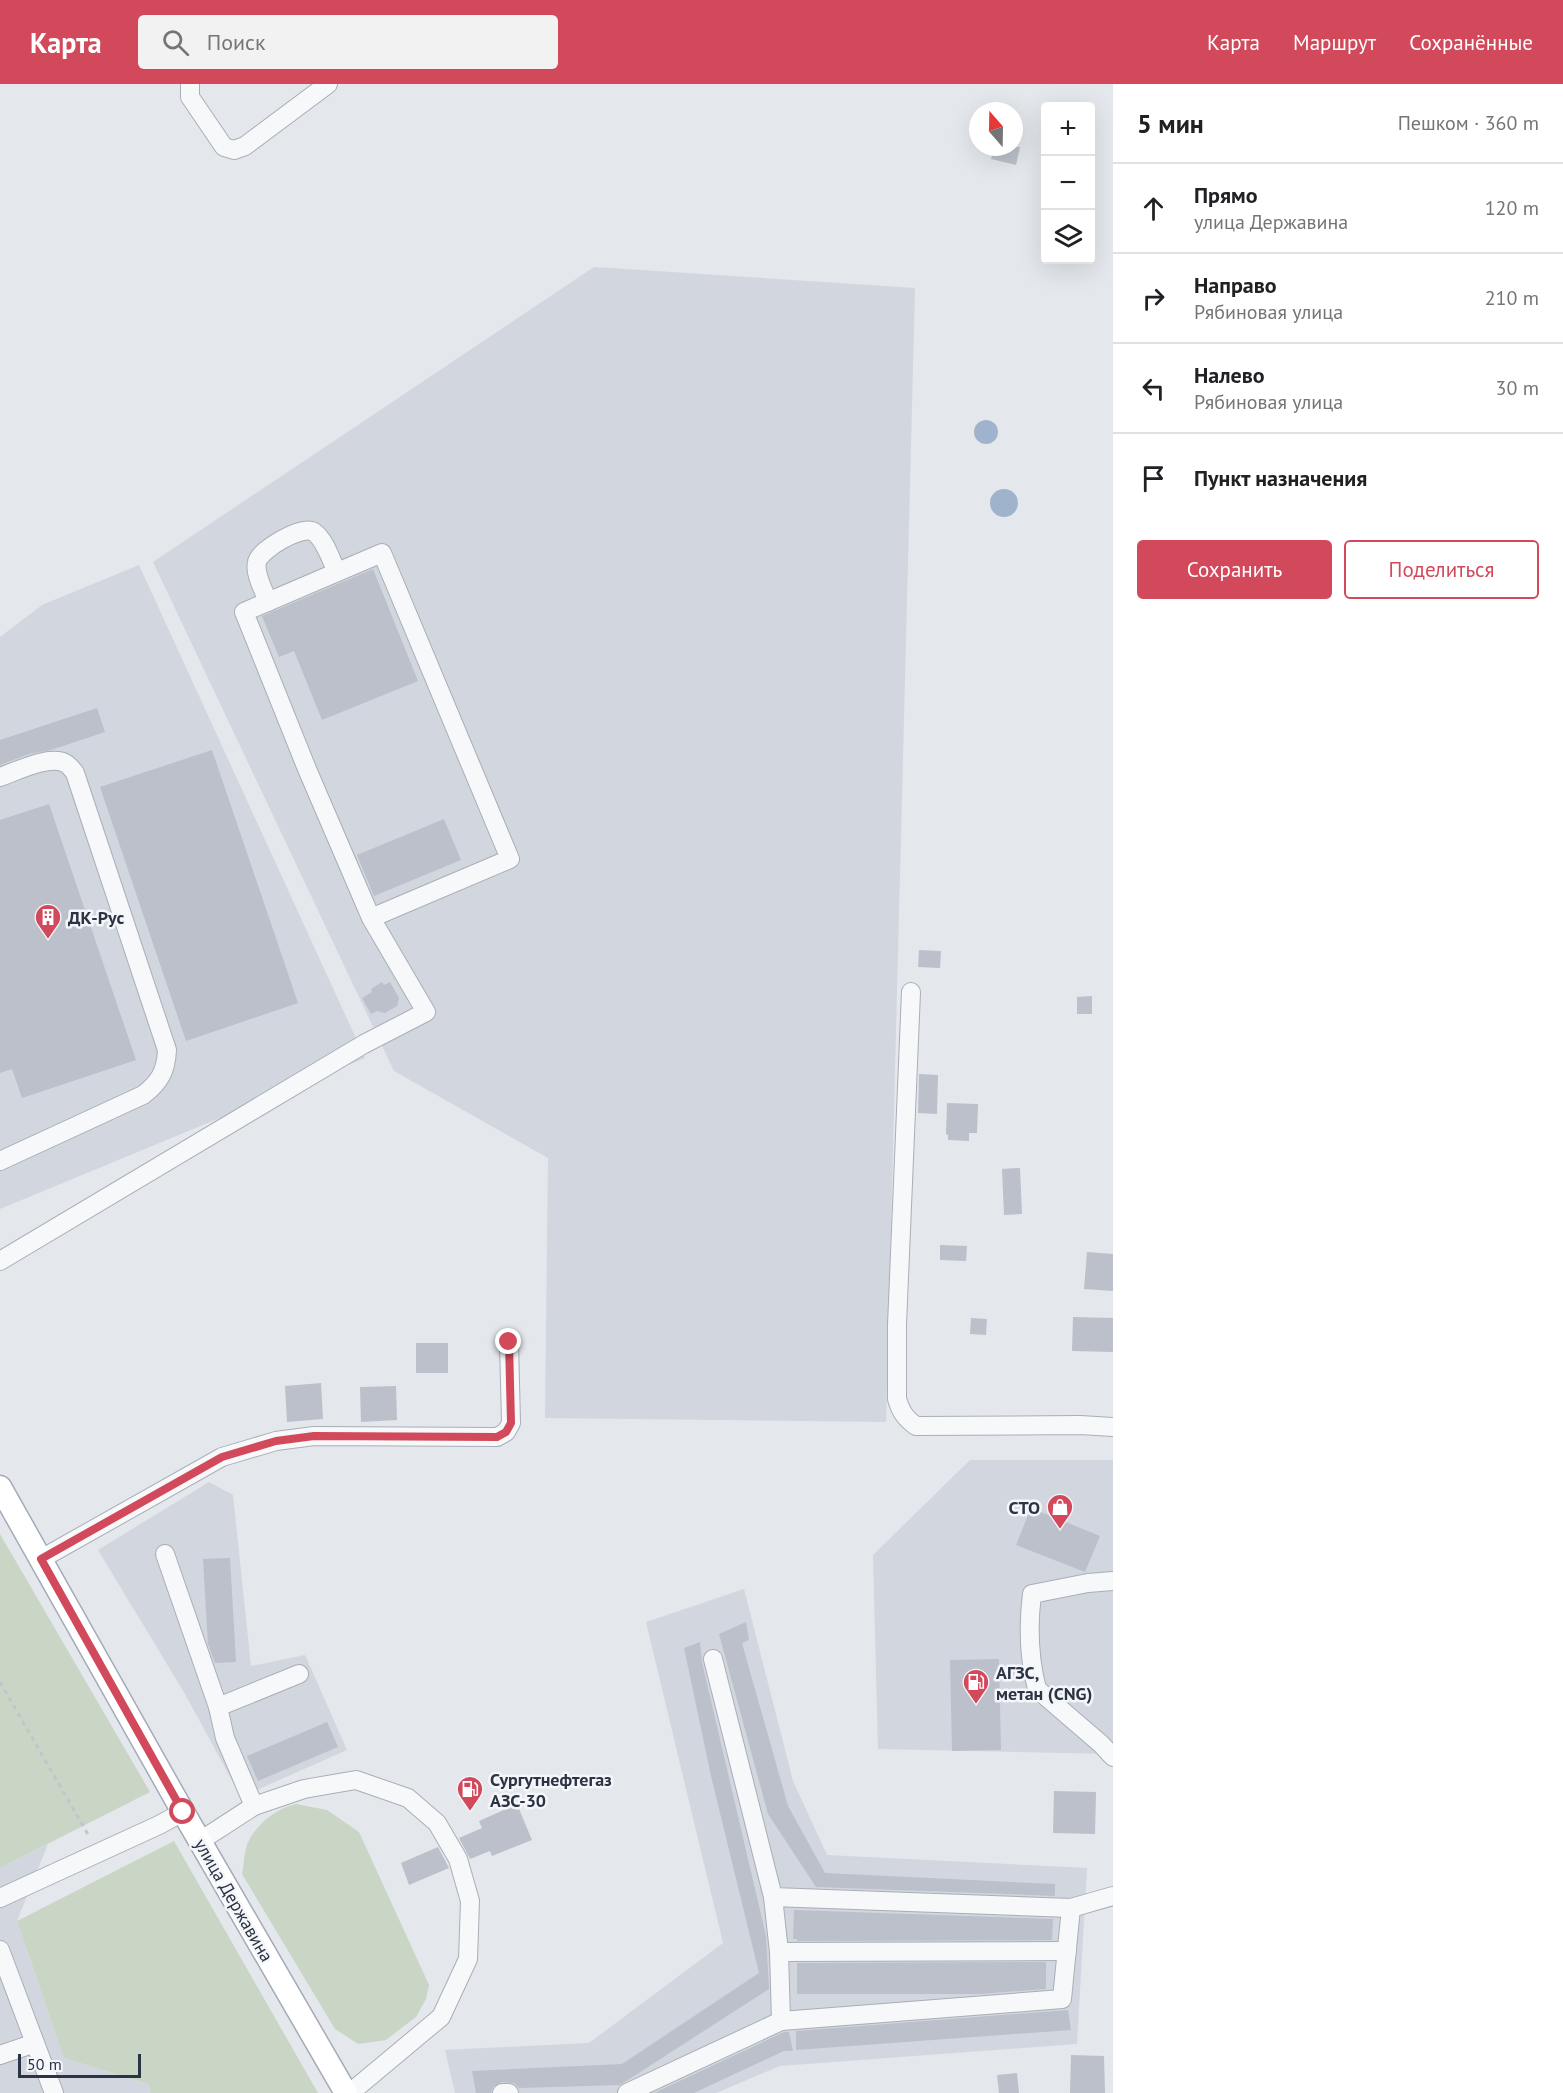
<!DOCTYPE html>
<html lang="ru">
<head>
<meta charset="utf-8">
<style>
  :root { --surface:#fff; --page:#f2f2f2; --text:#202124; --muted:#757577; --line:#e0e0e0; --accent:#d1495b }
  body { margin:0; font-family:"PT Sans",sans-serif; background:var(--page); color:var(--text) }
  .controls { position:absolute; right:18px; top:18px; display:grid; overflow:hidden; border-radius:6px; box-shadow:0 6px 24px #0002 }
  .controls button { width:54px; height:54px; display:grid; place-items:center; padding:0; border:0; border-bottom:2px solid var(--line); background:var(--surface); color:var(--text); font:30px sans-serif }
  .compass { position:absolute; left:969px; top:18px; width:54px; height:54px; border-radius:50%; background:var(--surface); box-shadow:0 6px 24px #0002; rotate:340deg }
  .scale { position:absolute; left:18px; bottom:15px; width:123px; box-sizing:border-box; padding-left:6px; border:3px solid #2b3445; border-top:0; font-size:16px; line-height:21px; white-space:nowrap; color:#2b3445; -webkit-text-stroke:4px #f4f6f9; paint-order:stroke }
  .stop { position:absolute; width:18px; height:18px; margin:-14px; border:4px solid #d1495b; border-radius:50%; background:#fff }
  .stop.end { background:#d1495b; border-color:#fff; box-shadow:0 2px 6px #0008 }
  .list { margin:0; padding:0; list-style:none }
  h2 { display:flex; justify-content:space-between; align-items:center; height:78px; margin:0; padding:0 24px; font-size:26px }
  h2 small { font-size:20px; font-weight:400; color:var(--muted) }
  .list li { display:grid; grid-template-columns:39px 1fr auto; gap:18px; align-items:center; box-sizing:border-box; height:90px; padding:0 24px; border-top:2px solid var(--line) }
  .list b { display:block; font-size:22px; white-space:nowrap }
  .list p { margin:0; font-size:20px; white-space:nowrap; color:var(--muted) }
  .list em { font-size:20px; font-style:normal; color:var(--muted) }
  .actions { display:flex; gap:12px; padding:18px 24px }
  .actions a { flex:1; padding:14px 0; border:2px solid var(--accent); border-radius:6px; text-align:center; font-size:21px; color:var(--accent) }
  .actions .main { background:var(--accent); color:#fff }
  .icon { flex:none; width:33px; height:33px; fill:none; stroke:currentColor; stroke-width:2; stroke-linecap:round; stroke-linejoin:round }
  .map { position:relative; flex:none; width:1113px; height:2009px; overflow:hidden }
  header { display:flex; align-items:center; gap:36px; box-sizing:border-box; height:84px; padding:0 30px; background:var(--accent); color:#fff }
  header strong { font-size:28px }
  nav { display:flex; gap:33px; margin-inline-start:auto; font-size:21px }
  .search { width:420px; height:54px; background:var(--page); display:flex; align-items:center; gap:15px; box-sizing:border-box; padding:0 21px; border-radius:6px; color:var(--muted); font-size:22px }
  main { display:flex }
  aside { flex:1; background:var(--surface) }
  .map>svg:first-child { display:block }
  .built { fill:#d2d6de }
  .green { fill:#c9d6c5 }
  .water { fill:#9fb4cc }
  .building { fill:#bbc0ca }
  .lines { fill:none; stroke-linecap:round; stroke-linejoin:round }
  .minor-casing { stroke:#a9aeb7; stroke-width:20 }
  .major-casing { stroke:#a3abb8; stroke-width:25 }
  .path { stroke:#c2c5cb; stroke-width:3; stroke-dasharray:4.5 4.5; stroke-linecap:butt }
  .minor { stroke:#f7f8fa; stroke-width:18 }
  .major { stroke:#fff; stroke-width:22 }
  .route { stroke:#d1495b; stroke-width:8 }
  .labels { text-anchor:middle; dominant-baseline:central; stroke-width:5; stroke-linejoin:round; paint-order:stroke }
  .poi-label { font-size:18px; font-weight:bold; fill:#2b3445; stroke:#f4f6f9; text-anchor:start }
  .street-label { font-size:18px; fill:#2b3445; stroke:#f4f6f9 }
</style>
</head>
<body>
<header>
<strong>Карта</strong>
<div class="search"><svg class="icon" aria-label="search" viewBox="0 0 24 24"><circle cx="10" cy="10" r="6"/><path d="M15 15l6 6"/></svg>Поиск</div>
<nav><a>Карта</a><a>Маршрут</a><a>Сохранённые</a></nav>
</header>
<main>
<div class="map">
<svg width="1113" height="2009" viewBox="0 0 1113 2009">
  <rect width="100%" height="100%" fill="#e4e7ec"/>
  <g class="built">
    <path d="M594,183L915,204L886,1338L545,1334L548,1074L394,987L153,478Z"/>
    <path d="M139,481L365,974L0,1125V553L42,521Z"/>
    <path d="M970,1376H1113V1670L878,1665L873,1471Z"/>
    <path d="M209,1398L233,1411L251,1582L305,1571L347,1666L241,1713L185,1610L98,1466Z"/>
    <path d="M744,1505L793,1697L827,1771L1087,1784L1077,1960L780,1982L716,2009H455L445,1966L589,1959L723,1859L646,1538Z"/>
    <path d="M48,1760L17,1837L64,1974L148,2000L151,2009H0V1784Z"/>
  </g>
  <g class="green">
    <path d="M0,1450L150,1708L0,1784Z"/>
    <path d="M296,1720L327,1726L359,1748L429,1901L426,1915L416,1933L386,1956L358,1960L335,1945L242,1790C244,1781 244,1770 247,1761C254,1742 276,1724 296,1720Z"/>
    <path d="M174,1757L318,2009H151L148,2000L64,1974L17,1837Z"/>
  </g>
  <g class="water">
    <circle cx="986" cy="348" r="12"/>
    <circle cx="1004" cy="419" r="14"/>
  </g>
  <g class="building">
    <path d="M994,63H1020L1016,81L991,75Z"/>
    <path d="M373,485L418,597L322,636L294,567L279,573L262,532Z"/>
    <path d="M97,624L105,648L51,666L29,670L0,681V656Z"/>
    <path d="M212,666L298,919L186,957L100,703Z"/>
    <path d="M49,720L136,976L22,1014L12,985L0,989V736Z"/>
    <path d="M444,735L461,776L374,812L357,771Z"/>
    <path d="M919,866L941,867L940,884L918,883Z"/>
    <path d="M382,898L384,901L390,898L399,914L397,922L385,929L377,927L371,930L362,914L372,908L371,905Z"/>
    <path d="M1092,912V930H1077V913Z"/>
    <path d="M919,990L938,991L937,1030L918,1029Z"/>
    <path d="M947,1019L978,1020L977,1049H969V1057L948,1056V1051L946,1050Z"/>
    <path d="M1020,1084L1022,1130L1004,1131L1002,1085Z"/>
    <path d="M940,1161L967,1162L966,1177L940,1176Z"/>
    <path d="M1087,1168L1113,1170V1207L1084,1205Z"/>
    <path d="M1073,1233L1113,1234V1268L1072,1267Z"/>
    <path d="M971,1234L987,1235L986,1251L970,1250Z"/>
    <rect x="416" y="1259" width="32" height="30"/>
    <path d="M321,1299L323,1335L287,1338L285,1302Z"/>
    <path d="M396,1302L397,1336L361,1338L360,1303Z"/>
    <path d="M1031,1424L1100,1452L1085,1488L1016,1461Z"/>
    <path d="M230,1474L236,1578L215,1579L208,1560L203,1475Z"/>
    <path d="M746,1538L749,1556L742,1559L788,1722L825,1789L1055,1800V1812L816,1803L768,1730L719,1550Z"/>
    <path d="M700,1558L702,1578L766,1852L769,1905L620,2001L519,2004L514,1999L502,1998L493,2003L491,2009H476L472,1987L622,1980L759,1889L711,1692L684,1564Z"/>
    <path d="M999,1575L1001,1666L952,1667L950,1576Z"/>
    <path d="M327,1638L338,1663L258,1697L247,1672Z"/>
    <path d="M1054,1707L1096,1708L1095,1750L1053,1749Z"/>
    <path d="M517,1720L532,1756L492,1772L490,1767L470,1775L459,1754L482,1744L479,1737Z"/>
    <path d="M438,1763L449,1784L409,1801L401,1779Z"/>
    <path d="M794,1826L1053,1835L1052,1856L797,1857V1855H793Z"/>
    <path d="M1046,1878V1905L980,1910H797V1879Z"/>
    <path d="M1068,1926L1071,1946L796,1966V1947Z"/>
    <path d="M784,1948H789L793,1967H784L694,2009H654Z"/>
    <path d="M1071,1971L1104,1972L1105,2009H1070Z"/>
    <path d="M1017,1989L1019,2009H999L997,1991Z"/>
  </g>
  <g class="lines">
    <g class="minor-casing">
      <g id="minor">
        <path d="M190,0V13L224,63L234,66L245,62L328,0"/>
        <path d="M268,518C264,506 254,490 257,478C259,466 303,440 314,448C325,456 331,476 337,488"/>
        <path d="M0,693C17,687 49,671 65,679C69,681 72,685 75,689L167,966C166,987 160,998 143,1011L0,1077"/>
        <path d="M911,908L897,1241V1315C901,1328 905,1334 916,1342L1080,1341L1113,1343"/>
        <path d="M0,1177L364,960L426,928L371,834L307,685L244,528L382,469L510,775L371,834"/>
        <path d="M165,1470L218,1623"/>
        <path d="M41,1475L222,1373L276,1357L314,1352L497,1353L506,1348L511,1339L509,1258"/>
        <path d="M1113,1497L1088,1499L1032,1510C1028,1541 1029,1574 1037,1605L1101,1660L1113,1673"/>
        <path d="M713,1575L773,1813L1071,1824L1113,1812"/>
        <path d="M254,1722L225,1654L218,1623L299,1590"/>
        <path d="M200,1757L254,1722L304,1705L356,1696L408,1714L437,1739L458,1775L470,1817L468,1875L441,1933L350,2009"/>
        <path d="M0,1814L159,1741L183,1728"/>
        <path d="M0,1866L35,1959L0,1971"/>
        <path d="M779,1868L1067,1867"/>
        <path d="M781,1937L1062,1915L1071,1824"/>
        <path d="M35,1959L54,2009"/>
        <path d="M502,2009H509"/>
        <path d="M627,2009L781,1937L779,1868L773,1813"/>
      </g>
    </g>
    <g class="major-casing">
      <path id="major" d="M0,1403L183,1728L346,2009"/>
    </g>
    <path class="path" d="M0,1598L90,1754"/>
    <use href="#minor" class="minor"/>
    <use href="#major" class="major"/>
  </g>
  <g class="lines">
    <path class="route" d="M183,1728L41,1475L222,1373L276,1357L314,1352L497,1353L506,1348L511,1339L509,1258"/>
  </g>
  <defs>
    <g id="building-pin" transform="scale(1.35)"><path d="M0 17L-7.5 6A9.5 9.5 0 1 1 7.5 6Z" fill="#d1495b" stroke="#f4f6f9"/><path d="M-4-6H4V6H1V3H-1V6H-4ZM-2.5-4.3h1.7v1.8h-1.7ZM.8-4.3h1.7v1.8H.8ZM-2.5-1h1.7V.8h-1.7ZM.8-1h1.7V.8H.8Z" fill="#fff"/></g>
    <g id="shop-pin" transform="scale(1.35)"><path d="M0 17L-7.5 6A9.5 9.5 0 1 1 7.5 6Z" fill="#d1495b" stroke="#f4f6f9"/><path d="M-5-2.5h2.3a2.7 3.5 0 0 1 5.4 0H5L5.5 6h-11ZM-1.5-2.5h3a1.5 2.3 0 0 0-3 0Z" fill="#fff"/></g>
    <g id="fuel-pin" transform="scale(1.35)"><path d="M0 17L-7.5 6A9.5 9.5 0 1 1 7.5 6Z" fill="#d1495b" stroke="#f4f6f9"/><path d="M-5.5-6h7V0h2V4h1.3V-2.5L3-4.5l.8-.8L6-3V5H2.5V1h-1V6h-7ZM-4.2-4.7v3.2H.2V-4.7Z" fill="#fff"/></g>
  </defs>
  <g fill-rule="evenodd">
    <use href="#building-pin" x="48" y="833"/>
    <use href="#shop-pin" x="1060" y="1423"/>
    <use href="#fuel-pin" x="976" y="1598"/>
    <use href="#fuel-pin" x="470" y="1705"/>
  </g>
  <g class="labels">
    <g class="poi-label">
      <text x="68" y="833">ДК-Рус</text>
      <text x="1040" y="1423" text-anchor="end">СТО</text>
      <text x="996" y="1588">АГЗС,<tspan x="996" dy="21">метан (CNG)</tspan></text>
      <text x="490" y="1695">Сургутнефтегаз<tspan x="490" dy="21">АЗС-30</tspan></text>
    </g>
    <g class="street-label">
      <text transform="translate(234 1816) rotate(60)">улица Державина</text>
    </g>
  </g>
</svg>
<div class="controls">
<button>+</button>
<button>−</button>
<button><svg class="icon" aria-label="layers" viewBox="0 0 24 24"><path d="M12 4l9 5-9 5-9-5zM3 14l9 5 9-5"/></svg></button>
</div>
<svg class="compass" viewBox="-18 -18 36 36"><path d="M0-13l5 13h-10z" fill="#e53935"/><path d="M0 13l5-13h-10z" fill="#757577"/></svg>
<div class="scale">50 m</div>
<div class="stop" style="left:183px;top:1728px"></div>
<div class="stop end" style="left:509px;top:1258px"></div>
</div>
<aside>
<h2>5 мин<small>Пешком · 360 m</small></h2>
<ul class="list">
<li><svg class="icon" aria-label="ahead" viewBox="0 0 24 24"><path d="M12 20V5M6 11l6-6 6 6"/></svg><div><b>Прямо</b><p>улица Державина</p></div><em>120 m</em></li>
<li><svg class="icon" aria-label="right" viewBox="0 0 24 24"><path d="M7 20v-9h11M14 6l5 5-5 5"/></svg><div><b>Направо</b><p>Рябиновая улица</p></div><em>210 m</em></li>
<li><svg class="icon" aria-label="left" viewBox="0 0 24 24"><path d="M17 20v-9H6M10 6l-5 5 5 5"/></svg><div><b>Налево</b><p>Рябиновая улица</p></div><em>30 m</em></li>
<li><svg class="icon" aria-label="arrive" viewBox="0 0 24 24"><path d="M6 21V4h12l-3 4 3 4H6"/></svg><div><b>Пункт назначения</b></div></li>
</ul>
<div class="actions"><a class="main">Сохранить</a><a>Поделиться</a></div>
</aside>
</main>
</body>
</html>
